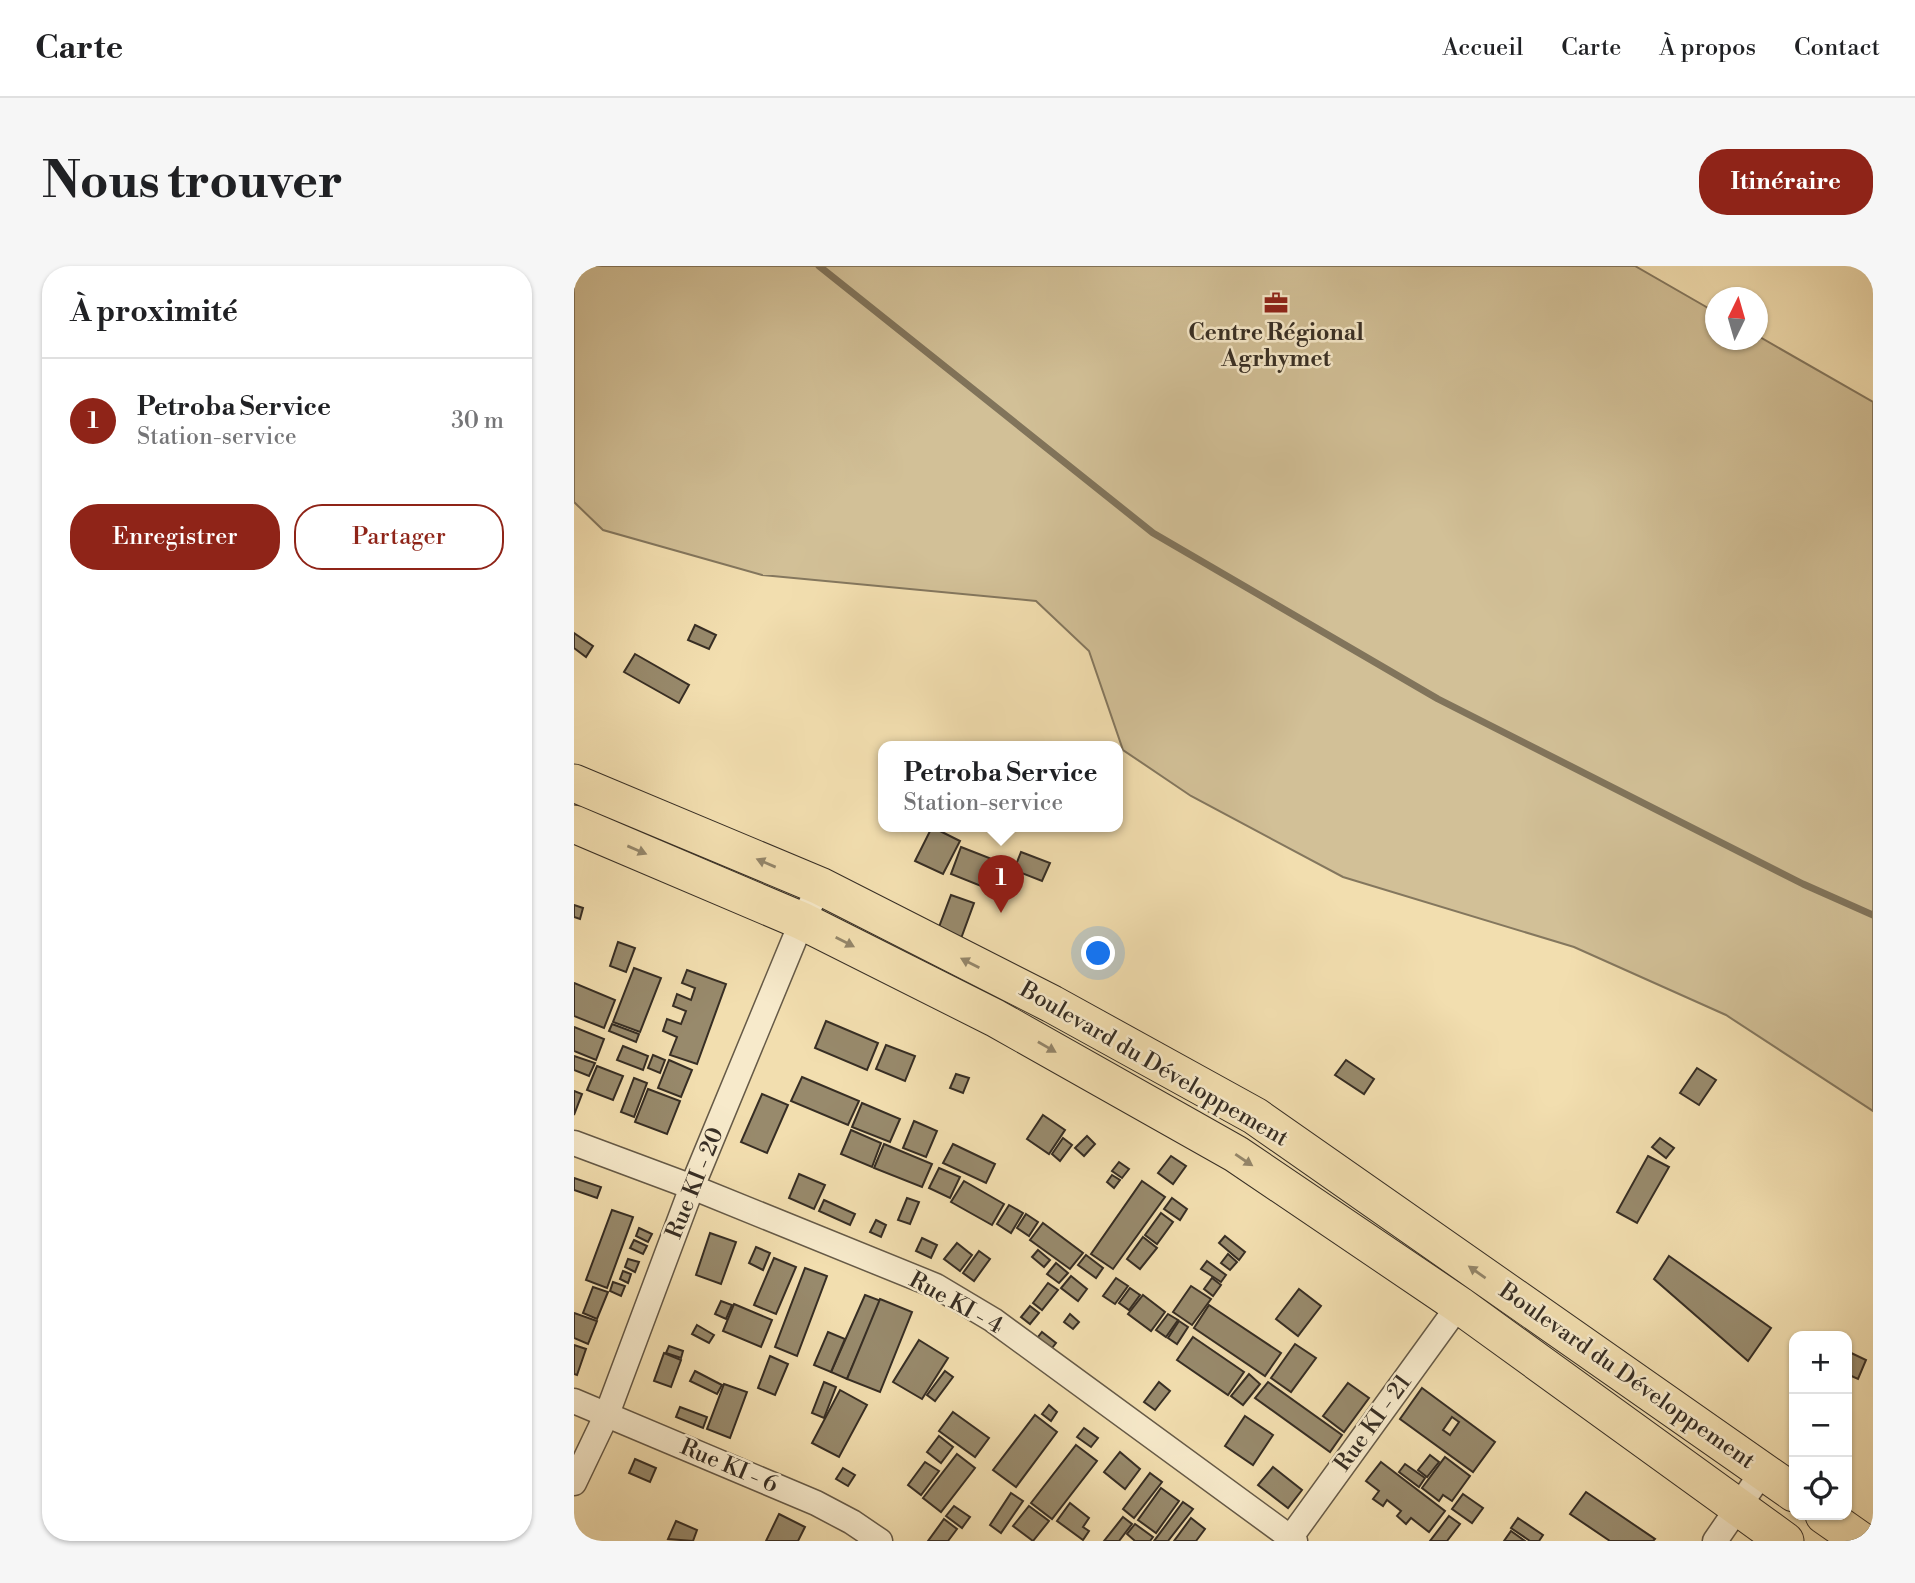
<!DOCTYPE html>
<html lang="fr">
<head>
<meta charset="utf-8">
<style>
  :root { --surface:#fff; --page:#f6f6f6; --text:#202124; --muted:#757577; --line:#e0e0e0; --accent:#8f2418 }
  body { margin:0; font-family:"Libre Bodoni",serif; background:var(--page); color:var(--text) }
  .controls { position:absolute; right:21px; bottom:21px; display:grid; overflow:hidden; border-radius:14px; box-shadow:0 2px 5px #0004 }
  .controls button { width:63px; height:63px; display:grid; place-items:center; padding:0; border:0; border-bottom:2px solid var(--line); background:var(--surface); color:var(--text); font:35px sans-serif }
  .compass { position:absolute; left:1131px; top:21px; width:63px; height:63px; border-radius:50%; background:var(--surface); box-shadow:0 2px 5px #0004; rotate:5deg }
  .you { position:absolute; left:525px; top:688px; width:24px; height:24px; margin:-18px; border:5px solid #fff; border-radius:50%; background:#1a73e8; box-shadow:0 0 0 10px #1a73e833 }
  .badge { display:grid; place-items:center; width:46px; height:46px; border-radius:50%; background:var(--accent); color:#fff; font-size:23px; font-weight:700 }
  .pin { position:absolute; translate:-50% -58px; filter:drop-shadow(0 2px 4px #0008) }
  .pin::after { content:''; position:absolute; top:37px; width:24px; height:21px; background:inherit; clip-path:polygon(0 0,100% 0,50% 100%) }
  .popup { position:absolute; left:304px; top:475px; width:245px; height:91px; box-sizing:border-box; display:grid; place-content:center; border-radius:14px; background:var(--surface); filter:drop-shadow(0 2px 5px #0005); font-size:23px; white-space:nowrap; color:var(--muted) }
  .popup b { font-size:26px; color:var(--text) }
  .popup::after { content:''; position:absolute; left:50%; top:100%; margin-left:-14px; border:14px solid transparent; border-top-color:var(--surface) }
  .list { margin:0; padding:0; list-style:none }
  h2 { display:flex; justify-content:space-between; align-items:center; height:91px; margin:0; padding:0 28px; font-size:30px }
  h2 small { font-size:23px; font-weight:400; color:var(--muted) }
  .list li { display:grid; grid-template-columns:46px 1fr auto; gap:21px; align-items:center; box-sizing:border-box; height:126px; padding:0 28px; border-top:2px solid var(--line) }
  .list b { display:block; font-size:26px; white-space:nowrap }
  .list p { margin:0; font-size:23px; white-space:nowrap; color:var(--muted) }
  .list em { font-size:23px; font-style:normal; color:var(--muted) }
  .actions { display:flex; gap:14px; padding:21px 28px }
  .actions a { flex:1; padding:16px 0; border:2px solid var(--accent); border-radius:28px; text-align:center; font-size:24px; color:var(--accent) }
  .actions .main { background:var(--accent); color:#fff }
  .icon { flex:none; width:38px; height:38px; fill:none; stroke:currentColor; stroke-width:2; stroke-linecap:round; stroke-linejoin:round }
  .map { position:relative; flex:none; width:1299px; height:1275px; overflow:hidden; border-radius:28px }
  header { display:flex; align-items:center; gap:42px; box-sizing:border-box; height:98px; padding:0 35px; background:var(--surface); border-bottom:2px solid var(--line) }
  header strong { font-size:33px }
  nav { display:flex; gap:38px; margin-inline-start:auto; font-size:24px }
  .intro { display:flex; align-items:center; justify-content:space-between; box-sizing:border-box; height:168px; padding:0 42px }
  h1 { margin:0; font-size:49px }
  .button { padding:18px 32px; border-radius:28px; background:var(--accent); color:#fff; font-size:24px; font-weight:700 }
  main { display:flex; gap:42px; padding:0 42px }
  aside { flex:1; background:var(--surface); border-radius:28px; box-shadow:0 2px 5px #0004 }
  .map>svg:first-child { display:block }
  .green { fill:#d2c097; stroke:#84775e; stroke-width:2 }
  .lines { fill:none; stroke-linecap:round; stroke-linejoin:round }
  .stream { stroke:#81745b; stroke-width:7 }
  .building { fill:#988a6c; stroke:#372e24; stroke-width:2; fill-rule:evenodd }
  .minor-casing { stroke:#665a47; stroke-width:27 }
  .highway-casing { stroke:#372e24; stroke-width:39 }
  .minor { stroke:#f7eacb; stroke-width:24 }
  .highway { stroke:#f2deaf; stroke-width:37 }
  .oneway { fill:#94866a }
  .labels { text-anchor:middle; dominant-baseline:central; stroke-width:5; stroke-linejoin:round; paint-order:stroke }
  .poi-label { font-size:23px; font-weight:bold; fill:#372e24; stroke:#f7eacb }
  .street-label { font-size:23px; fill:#372e24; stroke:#f7eacb }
</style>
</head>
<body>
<header>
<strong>Carte</strong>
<nav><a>Accueil</a><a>Carte</a><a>À propos</a><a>Contact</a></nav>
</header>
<div class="intro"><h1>Nous trouver</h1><a class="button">Itinéraire</a></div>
<main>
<aside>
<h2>À proximité<small></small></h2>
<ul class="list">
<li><span class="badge">1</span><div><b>Petroba Service</b><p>Station-service</p></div><em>30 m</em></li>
</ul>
<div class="actions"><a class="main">Enregistrer</a><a>Partager</a></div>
</aside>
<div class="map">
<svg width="1299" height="1275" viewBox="0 0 1299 1275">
  <rect width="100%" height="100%" fill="#f2deaf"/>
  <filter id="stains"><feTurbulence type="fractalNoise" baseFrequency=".00286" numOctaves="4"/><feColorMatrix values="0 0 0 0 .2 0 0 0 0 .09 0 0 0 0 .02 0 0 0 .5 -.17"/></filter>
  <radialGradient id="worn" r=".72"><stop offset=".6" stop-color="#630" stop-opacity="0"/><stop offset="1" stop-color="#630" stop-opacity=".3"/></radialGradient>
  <path class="green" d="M0,0H1061L1141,46L1142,74H1184V70L1299,136V845L1152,749L1000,681L769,611L617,530L549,484L515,385L462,335L188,309L29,264L0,236Z"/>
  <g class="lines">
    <path class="stream" d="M245,0L579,267L864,433L1229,618L1299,649"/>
  </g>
  <g class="building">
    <path d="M121,359L142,369L135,383L114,374Z"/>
    <path d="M0,367L19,380L12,391L0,382Z"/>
    <path d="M61,388L115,419L105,437L50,406Z"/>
    <path d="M358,561L386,575L369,608L341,595Z"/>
    <path d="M387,581L428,597L417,624L377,608Z"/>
    <path d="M447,586L476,597L468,615L440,604Z"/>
    <path d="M377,629L400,637L385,678L362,669Z"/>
    <path d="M0,639L9,642L6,653L0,651Z"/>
    <path d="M44,676L61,682L52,706L36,700Z"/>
    <path d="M60,702L87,712L66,766L39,756Z"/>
    <path d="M113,704L152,718L123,798L96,789L103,771L89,765L93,753L107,758L112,745L99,740L103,728L117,734L121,722L108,717Z"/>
    <path d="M0,717L41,734L30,762L0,750Z"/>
    <path d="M252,755L304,777L293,804L241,782Z"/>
    <path d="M38,758L65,768L62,776L35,765Z"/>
    <path d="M0,761L30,773L22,794L0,785Z"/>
    <path d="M312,779L341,790L331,815L302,803Z"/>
    <path d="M49,780L74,790L69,804L43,794Z"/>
    <path d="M79,789L91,794L86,807L74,802Z"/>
    <path d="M0,790L21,797L15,810L0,804Z"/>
    <path d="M95,794L118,804L107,831L84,822Z"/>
    <path d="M772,794L800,813L790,828L761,809Z"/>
    <path d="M23,800L49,810L39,834L13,824Z"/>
    <path d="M1123,802L1142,814L1125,839L1106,827Z"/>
    <path d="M382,808L395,812L389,827L376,822Z"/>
    <path d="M228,811L285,835L274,859L217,835Z"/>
    <path d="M60,812L73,817L60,851L47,846Z"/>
    <path d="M74,823L106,835L93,868L61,856Z"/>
    <path d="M0,825L8,828L0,849Z"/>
    <path d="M188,828L214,839L193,887L167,876Z"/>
    <path d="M288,837L326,853L316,876L278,861Z"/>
    <path d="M469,849L491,864L475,888L453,873Z"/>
    <path d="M340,855L363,865L352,891L329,882Z"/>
    <path d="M277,864L307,877L298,901L267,888Z"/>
    <path d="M513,870L521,878L510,890L501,882Z"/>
    <path d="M489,872L498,879L486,895L478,888Z"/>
    <path d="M1086,872L1100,882L1092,892L1078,881Z"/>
    <path d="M310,878L358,898L348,921L300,902Z"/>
    <path d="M379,878L421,898L412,917L369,897Z"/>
    <path d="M597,890L612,900L599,918L584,907Z"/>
    <path d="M1074,890L1095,901L1063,957L1043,946Z"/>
    <path d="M545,896L555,903L548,912L538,905Z"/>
    <path d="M365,902L386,911L376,932L355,922Z"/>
    <path d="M225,908L251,919L240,943L215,932Z"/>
    <path d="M538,909L546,914L540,922L533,916Z"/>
    <path d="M0,912L27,921L23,932L0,924Z"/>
    <path d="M390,915L430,938L418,959L377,936Z"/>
    <path d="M568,915L591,931L539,1003L517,988Z"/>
    <path d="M333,932L345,936L336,958L324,954Z"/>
    <path d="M598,932L613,943L606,954L590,943Z"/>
    <path d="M250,934L281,948L276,959L245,945Z"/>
    <path d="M435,939L449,947L437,967L423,958Z"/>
    <path d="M38,944L59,951L33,1022L12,1014Z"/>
    <path d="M587,947L599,956L583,978L571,969Z"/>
    <path d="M452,948L464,956L455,970L443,962Z"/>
    <path d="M302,954L312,959L307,971L296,966Z"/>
    <path d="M469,957L509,987L496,1003L456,974Z"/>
    <path d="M65,962L78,968L74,976L62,970Z"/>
    <path d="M136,967L162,976L147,1018L122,1009Z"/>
    <path d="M651,970L671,986L665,994L645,977Z"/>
    <path d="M569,971L583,982L566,1003L553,993Z"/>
    <path d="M348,972L363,979L357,992L342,985Z"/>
    <path d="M60,974L73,980L69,988L56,982Z"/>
    <path d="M383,977L398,989L386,1005L370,993Z"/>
    <path d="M182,981L196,987L189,1004L175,997Z"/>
    <path d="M464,984L476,994L470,1001L458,991Z"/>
    <path d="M405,985L416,993L400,1015L389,1007Z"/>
    <path d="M654,988L663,996L656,1004L647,997Z"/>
    <path d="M512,989L529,1002L522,1012L504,999Z"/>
    <path d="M1095,990L1197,1062L1174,1095L1080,1013Z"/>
    <path d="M200,992L222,1001L202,1048L180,1039Z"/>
    <path d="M54,993L65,996L61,1006L51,1001Z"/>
    <path d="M633,995L652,1009L647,1016L627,1003Z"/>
    <path d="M482,997L494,1007L485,1017L473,1008Z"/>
    <path d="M231,1002L253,1010L223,1090L201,1081Z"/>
    <path d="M49,1005L57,1008L54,1017L46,1013Z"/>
    <path d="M497,1010L513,1023L504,1035L487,1022Z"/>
    <path d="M542,1012L554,1020L541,1038L529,1030Z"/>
    <path d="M638,1012L647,1019L639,1030L630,1023Z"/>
    <path d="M39,1016L51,1020L47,1030L36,1025Z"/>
    <path d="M474,1017L484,1024L468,1044L459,1037Z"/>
    <path d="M617,1020L637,1033L618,1059L599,1046Z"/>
    <path d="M19,1021L34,1026L23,1053L9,1047Z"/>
    <path d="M556,1022L566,1029L555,1044L545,1037Z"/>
    <path d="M725,1023L747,1040L724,1070L702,1053Z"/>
    <path d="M291,1029L307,1035L273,1113L257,1106Z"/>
    <path d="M569,1029L591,1046L577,1065L554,1048Z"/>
    <path d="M306,1033L338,1046L306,1126L273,1113Z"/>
    <path d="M147,1035L158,1039L152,1053L141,1048Z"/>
    <path d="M160,1038L198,1054L187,1081L149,1065Z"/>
    <path d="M635,1039L707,1087L691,1110L620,1062Z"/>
    <path d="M456,1040L465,1047L456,1058L447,1051Z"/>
    <path d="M0,1047L23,1055L14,1078L0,1072Z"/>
    <path d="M496,1048L505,1056L499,1063L490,1056Z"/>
    <path d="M594,1048L604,1054L592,1071L582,1064Z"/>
    <path d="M605,1055L614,1061L603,1078L594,1072Z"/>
    <path d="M123,1059L140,1069L135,1077L118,1068Z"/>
    <path d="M254,1066L271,1073L257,1106L240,1099Z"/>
    <path d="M468,1066L482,1077L474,1087L460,1076Z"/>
    <path d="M619,1071L670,1106L654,1129L603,1094Z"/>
    <path d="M345,1074L374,1092L348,1133L319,1116Z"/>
    <path d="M721,1078L742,1092L717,1126L697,1112Z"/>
    <path d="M0,1079L12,1083L3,1109L0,1108Z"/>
    <path d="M95,1080L109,1085L107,1092L92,1087Z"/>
    <path d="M1273,1085L1292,1094L1284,1113L1273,1108Z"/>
    <path d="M90,1087L107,1094L97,1121L80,1115Z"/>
    <path d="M196,1090L214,1098L201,1129L184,1122Z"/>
    <path d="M121,1105L148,1119L143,1128L116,1115Z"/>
    <path d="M371,1105L379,1111L361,1135L353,1129Z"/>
    <path d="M675,1108L686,1118L669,1139L657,1130Z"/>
    <path d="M250,1116L262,1121L250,1152L238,1147Z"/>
    <path d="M585,1116L596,1125L581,1144L570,1136Z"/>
    <path d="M694,1116L768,1169L756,1186L681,1132Z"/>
    <path d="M774,1117L795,1132L770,1166L749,1150Z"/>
    <path d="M150,1118L173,1126L156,1172L133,1163Z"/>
    <path d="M848,1122L921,1176L899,1206L826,1153ZM878,1151L885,1156L876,1169L869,1164Z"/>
    <path d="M266,1124L293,1139L265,1191L238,1177Z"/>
    <path d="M475,1139L483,1146L477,1155L468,1148Z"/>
    <path d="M106,1141L133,1151L129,1162L102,1151Z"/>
    <path d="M379,1146L415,1172L401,1191L365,1165Z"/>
    <path d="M461,1149L483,1166L442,1221L419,1204Z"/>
    <path d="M671,1150L699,1169L679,1199L651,1180Z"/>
    <path d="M510,1162L524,1172L517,1181L503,1171Z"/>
    <path d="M365,1170L379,1181L367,1197L353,1186Z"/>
    <path d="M502,1179L523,1195L478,1253L457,1237Z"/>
    <path d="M546,1186L566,1203L551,1223L530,1206Z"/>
    <path d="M383,1188L401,1202L367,1246L349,1232Z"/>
    <path d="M856,1189L865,1196L853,1211L844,1204Z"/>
    <path d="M871,1191L896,1210L878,1235L869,1229L865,1235L848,1222Z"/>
    <path d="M61,1193L82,1202L76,1216L55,1207Z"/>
    <path d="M351,1196L365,1205L347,1229L334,1219Z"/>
    <path d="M807,1196L871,1245L855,1266L837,1252L832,1258L823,1250L827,1245L813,1234L809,1240L799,1233L805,1225L792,1215Z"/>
    <path d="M831,1198L851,1212L845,1221L825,1206Z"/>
    <path d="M699,1201L728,1224L714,1242L684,1219Z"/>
    <path d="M269,1202L281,1209L274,1220L262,1213Z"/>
    <path d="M576,1207L588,1216L560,1252L549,1243Z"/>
    <path d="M587,1222L605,1235L582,1267L564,1254Z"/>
    <path d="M1012,1226L1081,1273L1079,1275H1036L996,1248Z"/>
    <path d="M437,1227L449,1235L427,1267L416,1259Z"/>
    <path d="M889,1228L909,1242L898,1257L878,1243Z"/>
    <path d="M609,1236L619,1243L594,1275H580Z"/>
    <path d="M496,1237L515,1252L509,1261L515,1265L509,1274L483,1255Z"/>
    <path d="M380,1240L396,1251L388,1262L372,1250Z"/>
    <path d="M455,1240L475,1255L459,1275L439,1260Z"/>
    <path d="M205,1248L231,1261L224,1275H192Z"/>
    <path d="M875,1250L886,1258L873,1275H856Z"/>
    <path d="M549,1251L558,1258L545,1275H530Z"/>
    <path d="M617,1252L631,1263L622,1275H600Z"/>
    <path d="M944,1252L969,1269L965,1275H956L937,1262Z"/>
    <path d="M370,1253L383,1263L374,1275H354Z"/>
    <path d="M102,1255L123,1264L119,1275L94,1273Z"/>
    <path d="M561,1258L579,1271L576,1275H561L553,1268Z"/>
    <path d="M937,1265L951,1275H930Z"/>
  </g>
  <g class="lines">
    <g class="minor-casing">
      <g id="minor">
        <path d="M0,877L118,921L362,1020L419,1054L721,1275"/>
        <path d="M0,1135L242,1237L278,1256L306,1275"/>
        <path d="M0,1217L33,1148L118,921L228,655L246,620"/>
        <path d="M714,1275L885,1039"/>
        <path d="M1141,1275L1189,1205"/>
      </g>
    </g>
    <g class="highway-casing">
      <g id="highway">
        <path d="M0,517L246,620L478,738L681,850L1220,1227"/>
        <path d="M0,558L228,655L421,752L662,888L885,1039L1211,1275"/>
        <path d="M1250,1249L1287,1275"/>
      </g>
    </g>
    <use href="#minor" class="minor"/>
    <use href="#highway" class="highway"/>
  </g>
  <defs><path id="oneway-solid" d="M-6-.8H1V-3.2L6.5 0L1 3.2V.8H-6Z" transform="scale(1.75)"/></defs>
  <g class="oneway">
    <use href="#oneway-solid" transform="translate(63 584) rotate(23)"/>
    <use href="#oneway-solid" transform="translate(192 597) rotate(-157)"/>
    <use href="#oneway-solid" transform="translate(271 676) rotate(27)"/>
    <use href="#oneway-solid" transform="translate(396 697) rotate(-153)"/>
    <use href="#oneway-solid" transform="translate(473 781) rotate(30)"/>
    <use href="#oneway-solid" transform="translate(670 894) rotate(34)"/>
    <use href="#oneway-solid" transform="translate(903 1006) rotate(-145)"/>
  </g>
  <defs>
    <g id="office-bare" transform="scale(1.89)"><path d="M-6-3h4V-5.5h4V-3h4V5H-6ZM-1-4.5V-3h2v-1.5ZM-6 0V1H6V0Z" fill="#8f2418" stroke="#f7eacb" stroke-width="2.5" paint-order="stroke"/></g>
  </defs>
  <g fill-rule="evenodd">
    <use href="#office-bare" x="702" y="37"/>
  </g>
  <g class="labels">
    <g class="poi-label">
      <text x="702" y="67">Centre Régional<tspan x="702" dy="26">Agrhymet</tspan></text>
    </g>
    <g class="street-label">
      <text transform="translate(580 798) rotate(30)">Boulevard du Développement</text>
      <text transform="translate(121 917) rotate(-68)">Rue KI - 20</text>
      <text transform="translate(382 1037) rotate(29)">Rue KI - 4</text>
      <text transform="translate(1053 1110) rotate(35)">Boulevard du Développement</text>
      <text transform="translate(799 1157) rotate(-54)">Rue KI - 21</text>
      <text transform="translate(155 1200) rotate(23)">Rue KI - 6</text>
    </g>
  </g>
  <rect width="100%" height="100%" filter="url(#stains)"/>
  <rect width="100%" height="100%" fill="url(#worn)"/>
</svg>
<div class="controls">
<button>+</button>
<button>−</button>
<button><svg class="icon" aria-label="locate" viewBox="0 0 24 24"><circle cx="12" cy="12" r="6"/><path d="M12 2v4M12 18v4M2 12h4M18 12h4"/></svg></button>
</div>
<svg class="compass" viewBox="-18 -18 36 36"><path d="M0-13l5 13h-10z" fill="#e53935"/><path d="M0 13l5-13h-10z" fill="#757577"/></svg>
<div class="you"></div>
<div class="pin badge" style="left:427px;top:647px">1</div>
<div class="popup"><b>Petroba Service</b>Station-service</div>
</div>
</main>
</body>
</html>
